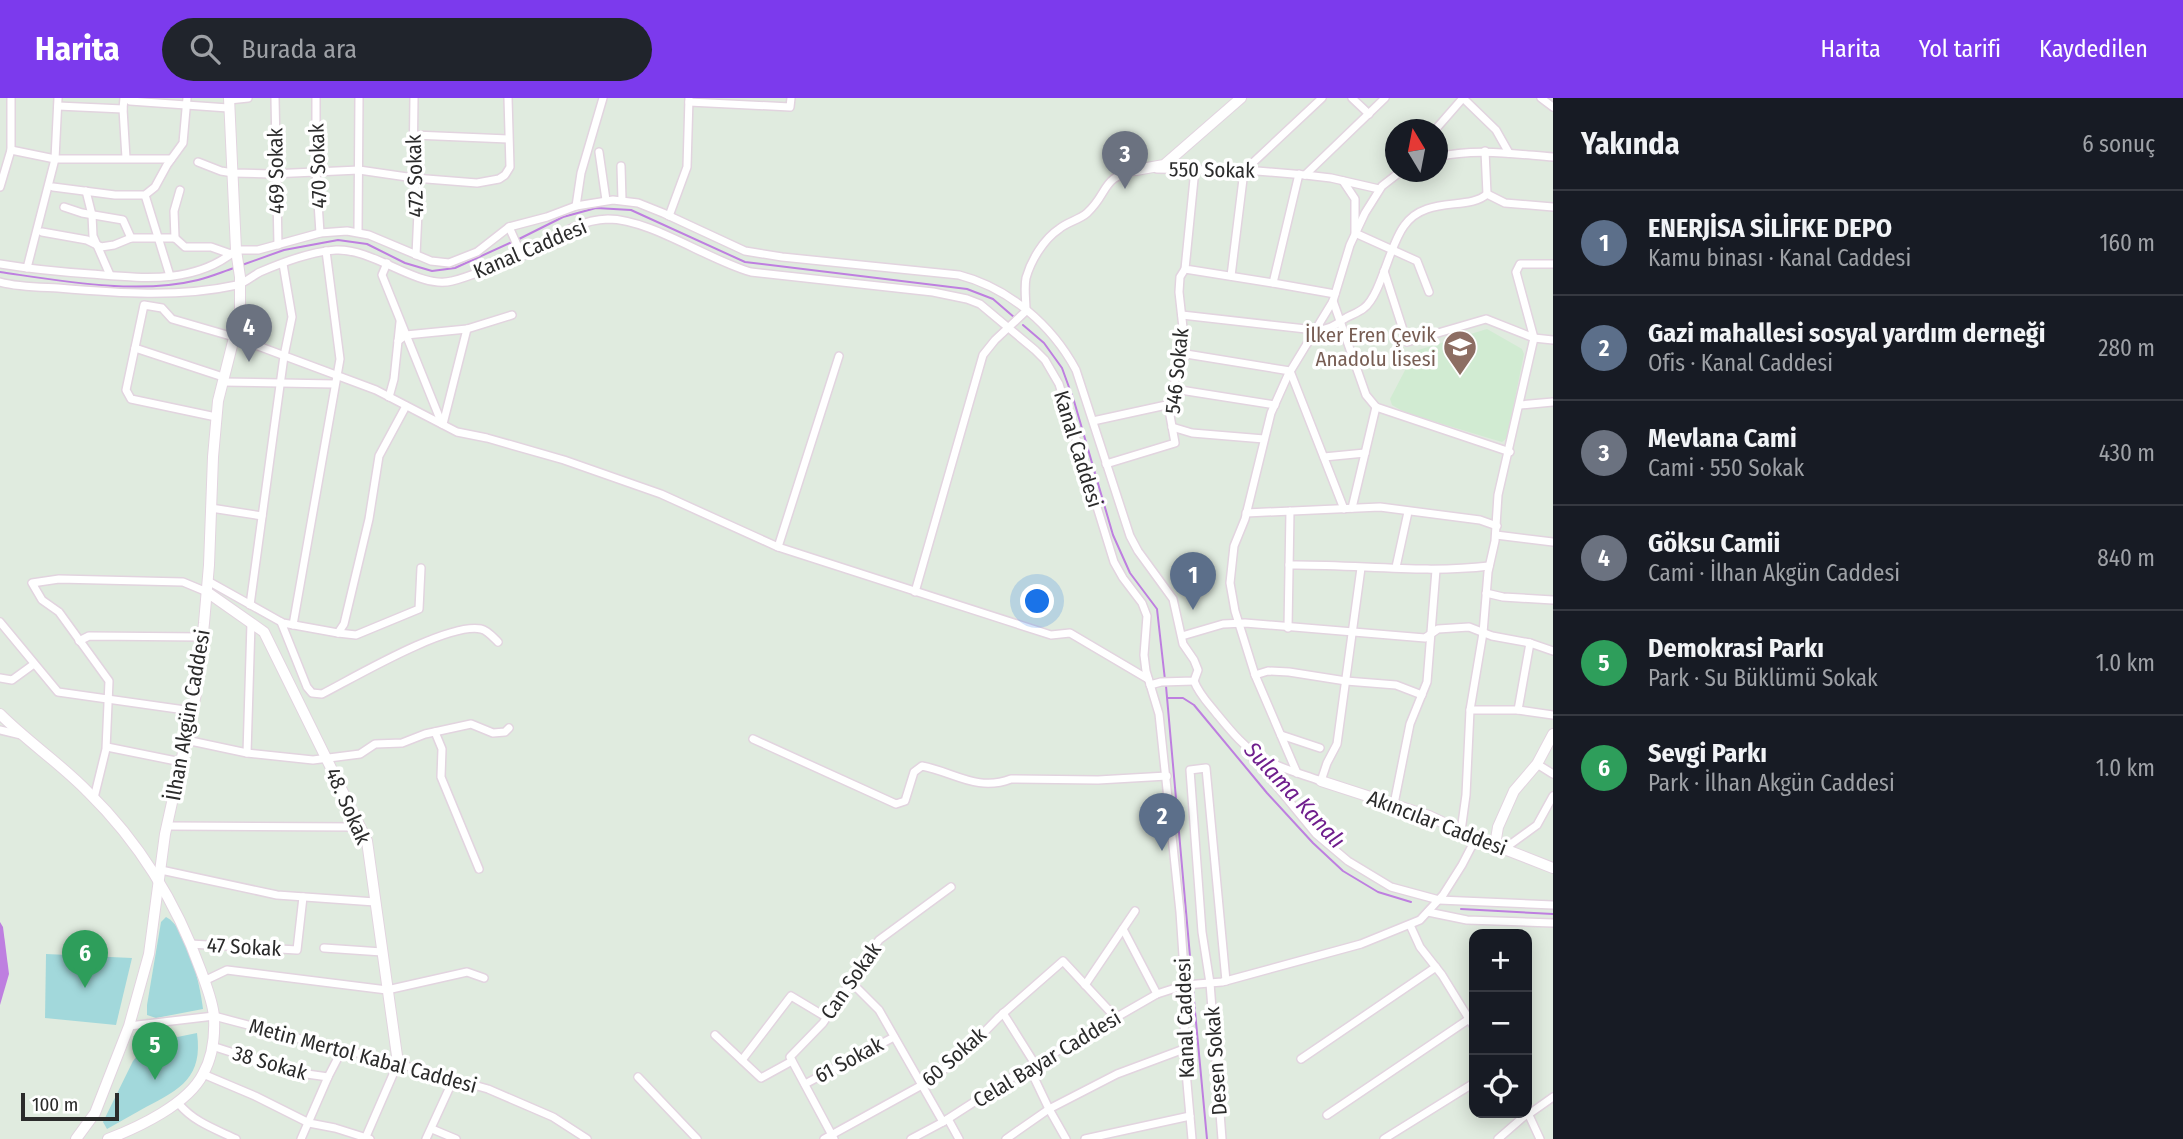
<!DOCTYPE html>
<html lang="tr">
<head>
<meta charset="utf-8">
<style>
  :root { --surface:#171b24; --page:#20242c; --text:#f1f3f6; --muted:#9ea1a6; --line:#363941; --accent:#7c3aed }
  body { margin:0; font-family:"Fira Sans Condensed",sans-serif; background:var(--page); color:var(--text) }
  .controls { position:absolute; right:21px; bottom:21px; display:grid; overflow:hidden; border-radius:14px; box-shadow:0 4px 18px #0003 }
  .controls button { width:63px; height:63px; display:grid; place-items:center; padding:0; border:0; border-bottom:2px solid var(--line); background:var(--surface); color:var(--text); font:35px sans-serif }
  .compass { position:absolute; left:1385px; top:21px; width:63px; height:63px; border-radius:50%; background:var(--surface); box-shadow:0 4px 18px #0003; rotate:350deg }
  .scale { position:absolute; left:21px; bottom:18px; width:98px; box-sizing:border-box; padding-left:7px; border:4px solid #2b2b2b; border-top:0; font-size:19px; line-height:24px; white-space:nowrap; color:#2b2b2b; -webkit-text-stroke:5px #fff; paint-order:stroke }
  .you { position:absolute; left:1038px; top:504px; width:24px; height:24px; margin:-18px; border:5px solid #fff; border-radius:50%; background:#1a73e8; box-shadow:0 0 0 10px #1a73e833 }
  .badge { display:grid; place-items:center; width:46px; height:46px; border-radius:50%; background:var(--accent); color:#fff; font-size:23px; font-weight:700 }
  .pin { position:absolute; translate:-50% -58px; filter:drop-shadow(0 2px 4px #0008) }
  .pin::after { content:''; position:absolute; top:37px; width:24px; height:21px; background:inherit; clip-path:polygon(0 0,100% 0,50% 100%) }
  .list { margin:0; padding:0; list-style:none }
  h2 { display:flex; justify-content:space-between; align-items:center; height:91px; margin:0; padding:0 28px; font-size:30px }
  h2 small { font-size:23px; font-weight:400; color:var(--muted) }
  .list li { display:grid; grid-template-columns:46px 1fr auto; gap:21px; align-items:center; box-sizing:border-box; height:105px; padding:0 28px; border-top:2px solid var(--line) }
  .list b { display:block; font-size:26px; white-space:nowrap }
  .list p { margin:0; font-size:23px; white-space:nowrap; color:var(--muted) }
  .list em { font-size:23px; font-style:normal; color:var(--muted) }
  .icon { flex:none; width:38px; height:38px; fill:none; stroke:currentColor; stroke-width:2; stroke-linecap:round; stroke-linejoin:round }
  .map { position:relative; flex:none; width:1553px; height:1041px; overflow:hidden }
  header { display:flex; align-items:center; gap:42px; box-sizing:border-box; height:98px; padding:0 35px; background:var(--accent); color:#fff }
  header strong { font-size:33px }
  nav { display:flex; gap:38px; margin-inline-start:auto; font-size:24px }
  .search { width:490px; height:63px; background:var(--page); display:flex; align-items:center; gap:18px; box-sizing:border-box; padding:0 24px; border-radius:38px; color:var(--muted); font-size:26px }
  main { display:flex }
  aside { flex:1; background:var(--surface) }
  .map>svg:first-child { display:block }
  .education { fill:#d1ebd2 }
  .green { fill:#a2d8db }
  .water { fill:#be7fe0 }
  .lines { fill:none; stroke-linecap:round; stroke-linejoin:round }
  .stream { stroke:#be7fe0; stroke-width:2 }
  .street-casing { stroke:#e2d4df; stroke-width:10 }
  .secondary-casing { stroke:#e2d4df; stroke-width:12 }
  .street { stroke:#fff; stroke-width:7 }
  .secondary { stroke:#fff; stroke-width:10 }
  .labels { text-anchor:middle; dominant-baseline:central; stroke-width:7; stroke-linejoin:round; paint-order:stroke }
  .street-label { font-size:21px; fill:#2b2b2b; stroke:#fff }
  .education-label { font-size:21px; fill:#785e54; stroke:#fff; text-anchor:end }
  .water-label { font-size:23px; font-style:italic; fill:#6f1e8d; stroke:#fff }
</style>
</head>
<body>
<header>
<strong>Harita</strong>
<div class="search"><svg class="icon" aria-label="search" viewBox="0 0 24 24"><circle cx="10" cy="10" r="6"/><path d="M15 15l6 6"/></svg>Burada ara</div>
<nav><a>Harita</a><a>Yol tarifi</a><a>Kaydedilen</a></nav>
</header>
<main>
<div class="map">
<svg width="1553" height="1041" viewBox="0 0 1553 1041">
  <rect width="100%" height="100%" fill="#e0ebdf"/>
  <path class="education" d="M1487,231L1522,251L1524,256L1507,340L1502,344L1406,315L1392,307L1390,301L1415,253Z"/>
  <g class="green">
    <path d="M166,819C188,830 200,887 203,911L156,920L147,917V907L161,824Z"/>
    <path d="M46,856L132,860L116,927L45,920Z"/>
    <path d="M197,935C203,979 181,991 146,1009C133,1016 120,1024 107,1031L103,1024L133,963L148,945Z"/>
  </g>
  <path class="water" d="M0,824L3,829L9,876L0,907Z"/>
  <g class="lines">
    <g class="stream">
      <path d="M517,142L563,119L596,110L631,112L745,164L967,191L993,201L1015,220"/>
      <path d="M242,167L284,152L338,142L367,146L405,165L432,173L455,170L512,144"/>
      <path d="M0,174C62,183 137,197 198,182C210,179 222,174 234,170"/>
      <path d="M1023,227L1044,245L1062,270L1074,303L1113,437L1130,475L1157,511L1165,582"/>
      <path d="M1166,588L1192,881"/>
      <path d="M1168,600H1183L1194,607L1267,695L1313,745L1343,773L1378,794L1411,804"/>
      <path d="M1461,811L1553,816"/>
      <path d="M1193,892L1207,1041"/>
    </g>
    <g class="street-casing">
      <g id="street">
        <path d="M124,0L123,11L126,60"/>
        <path d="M127,0L130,3L228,10"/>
        <path d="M275,0L278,147"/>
        <path d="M316,0V74L320,135"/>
        <path d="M414,0L413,75L418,114L416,157"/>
        <path d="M1352,0L1369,16"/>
        <path d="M1463,0L1496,32L1509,55"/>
        <path d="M1541,0L1553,9"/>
        <path d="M229,2L248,0"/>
        <path d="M689,4L790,9L791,0"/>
        <path d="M58,8L123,11"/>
        <path d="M1435,32L1463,0"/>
        <path d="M414,37L508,41"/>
        <path d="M11,52L55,61H171"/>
        <path d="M599,54L606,102"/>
        <path d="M1437,59C1476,50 1514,56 1553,59"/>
        <path d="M198,64L221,73L233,75L271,76L359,72L414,80L477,85L499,81L505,77L510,69L508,0"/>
        <path d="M621,68L622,102"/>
        <path d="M1157,71L1257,73L1305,77L1331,80L1379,91"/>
        <path d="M1195,71L1185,171L1273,185"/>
        <path d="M1299,76L1273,185L1335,196"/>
        <path d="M1305,77L1385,0"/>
        <path d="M1343,83L1355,101V135L1417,163L1429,194"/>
        <path d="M0,89L11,52V0"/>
        <path d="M53,89L115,97H145L155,89L167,67L183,45L187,0"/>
        <path d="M86,93L92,117L93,138L110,177"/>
        <path d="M1487,96L1505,105L1553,109"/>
        <path d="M145,97L170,178"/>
        <path d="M576,108L581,75L603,0"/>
        <path d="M64,109L82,115L123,122L131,140"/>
        <path d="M669,118L687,69L689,0"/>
        <path d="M509,129L522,158"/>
        <path d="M42,134L87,142L101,149L114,147L131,140H175L185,149H211L231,156"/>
        <path d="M358,134L359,0"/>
        <path d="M175,140L174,113L180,92"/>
        <path d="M387,165L382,177L442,326"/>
        <path d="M0,166C30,171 61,174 91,176C141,180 195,187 236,152H258L320,135L347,133L369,137L431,163L449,165L477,154L509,129L547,119L576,108L613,102L638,105L663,115L745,153L782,159L959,177C1009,190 1052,227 1076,272L1130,438L1138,453L1173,501L1183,546L1194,562L1198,572L1194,583L1161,584L1150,587"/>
        <path d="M27,170L55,61L58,0"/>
        <path d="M1384,173L1407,244L1486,221L1534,240L1553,242"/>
        <path d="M1231,178L1244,73L1322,0"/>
        <path d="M0,184C18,189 39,189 58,190C117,195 178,200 237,187C245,185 252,178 260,174C281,165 314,153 336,152C374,150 419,192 452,183C465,180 479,174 492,169C500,166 509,165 517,161C548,146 572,122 608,121C650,121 708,162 751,174L933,194L967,201L980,206L1035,252L1045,262L1059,286L1114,464L1123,480L1142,505L1147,518L1144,557L1146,573L1159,616L1180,814L1185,887L1184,951L1192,1041"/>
        <path d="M1333,203L1366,297L1376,309L1510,354"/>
        <path d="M1182,217L1315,232C1328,232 1334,228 1344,221C1350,217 1358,215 1364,210C1381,197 1389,148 1404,128C1425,97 1469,113 1487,96L1485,53"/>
        <path d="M398,243L406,237L467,231L512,217"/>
        <path d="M135,250L223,279"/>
        <path d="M1180,255L1290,273L1344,411"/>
        <path d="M222,284L334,286"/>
        <path d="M1174,291L1275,307"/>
        <path d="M389,299L394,281L400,224"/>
        <path d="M1520,307L1553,304"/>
        <path d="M216,319L131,301L126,292L144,207L162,210L172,221L234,239L376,292L457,334L487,340L564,362L661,396L778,449L1051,537L1070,535L1148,581"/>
        <path d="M1093,323L1171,306"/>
        <path d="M443,326L467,231"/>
        <path d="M1172,329L1192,335L1264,341"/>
        <path d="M1324,359L1365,355"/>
        <path d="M1106,366L1175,345L1169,312L1184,239L1179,194L1180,179L1185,171"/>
        <path d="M211,410L262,418"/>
        <path d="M1352,410L1376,309"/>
        <path d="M1246,415L1380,409L1480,422L1497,428"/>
        <path d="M1496,437L1553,444"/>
        <path d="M778,449L839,258"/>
        <path d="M1289,467C1356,466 1423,476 1489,468"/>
        <path d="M1396,469L1408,414"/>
        <path d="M208,483L283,525L338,535L356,537L419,511L421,470"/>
        <path d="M915,494L983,257L995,242L1026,213C1026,203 1024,190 1026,180C1031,162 1044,141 1059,131C1067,124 1079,122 1087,115C1110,94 1100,78 1139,72"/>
        <path d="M1486,495L1503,499L1553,502"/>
        <path d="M250,507L284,258L292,219L283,166"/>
        <path d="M0,524L58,594L192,613"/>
        <path d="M281,524L307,589L312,595L322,596C355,579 448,524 481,531C487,532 493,539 498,544"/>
        <path d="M293,527L340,261L326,153"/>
        <path d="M1288,530L1290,413"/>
        <path d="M338,535L344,526L369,421L379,358L406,308"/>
        <path d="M1182,538L1223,526L1245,525L1425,540L1438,531L1469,529L1492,538L1530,545L1553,553"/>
        <path d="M79,543L89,538L203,539"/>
        <path d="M1255,577L1268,573L1289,574L1346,583L1396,587L1422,597"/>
        <path d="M0,580L12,582L34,566"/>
        <path d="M1194,583C1199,596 1208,605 1216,615C1230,632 1244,650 1264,661C1281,671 1302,676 1321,683L1327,665L1337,646L1361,470"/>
        <path d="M1470,612H1518L1553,617"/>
        <path d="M1518,612L1530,545"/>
        <path d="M0,632L21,637"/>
        <path d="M435,634L442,651L441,679L479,771"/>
        <path d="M1281,637L1320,650"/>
        <path d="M753,641L896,706L905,703L914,674L922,668C954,674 977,694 1011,681L1098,682L1167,678"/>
        <path d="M186,642L247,655L313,662L360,656L375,646L402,645L425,636L471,626L493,635L505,634L509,630"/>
        <path d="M107,649L181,664"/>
        <path d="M1248,653L1316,736L1348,763L1391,789L1439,802L1553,807"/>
        <path d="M247,655L251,525"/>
        <path d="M1537,666L1553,676"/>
        <path d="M1297,675L1255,577L1235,513L1230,485L1234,448L1245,421L1271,315L1288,277L1333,203L1350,147L1365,115L1382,88L1400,74"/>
        <path d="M94,700L106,651L109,583L59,514L42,502L32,485L59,481L183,484L207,494"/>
        <path d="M1394,706L1410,626L1427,584L1436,472"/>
        <path d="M167,728L360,729"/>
        <path d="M1461,733L1466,697L1470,612L1483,535L1488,474L1495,443L1498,397L1534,240L1516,174L1520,166H1553"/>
        <path d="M1504,751L1537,727L1553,698"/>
        <path d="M161,772L277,797L375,804"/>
        <path d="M1428,814L1467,822L1553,825"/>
        <path d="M1410,827L1420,849L1442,877L1474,929"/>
        <path d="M1123,831L1157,896"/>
        <path d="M190,846L297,852L303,799"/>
        <path d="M324,850L382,854"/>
        <path d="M204,883L227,872L387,892L467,874L484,880"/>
        <path d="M850,883L879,912L943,1024"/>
        <path d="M1085,887L1135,813"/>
        <path d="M1003,915L1035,966"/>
        <path d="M129,928L214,918L342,952L367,957L488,991L553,1019L587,1041"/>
        <path d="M715,937L761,980L792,963"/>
        <path d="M212,948L293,974L328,979"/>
        <path d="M1301,961L1436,869"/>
        <path d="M742,962L791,898L826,919"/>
        <path d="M1029,969L1049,1011L1066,1041"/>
        <path d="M203,976L255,998L309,1025L335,1030L370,1041"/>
        <path d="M638,979L697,1041"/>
        <path d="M805,986L894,939"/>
        <path d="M179,1006C194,1024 215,1031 236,1041"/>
        <path d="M1527,1013L1540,1041"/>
        <path d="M1529,1016L1553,999"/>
        <path d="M1327,1017L1469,921"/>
        <path d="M948,1021L959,1041"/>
        <path d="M432,1031L456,1041"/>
        <path d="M301,1041L328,979L342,952"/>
        <path d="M365,1041L398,965"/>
        <path d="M426,1041L454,980"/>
        <path d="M824,1041L922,987L956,963L998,920L1063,863L1116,920"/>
        <path d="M834,1041L790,959L823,925L879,842L951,789"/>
        <path d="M911,1041L943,1024L1016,977L1157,896L1185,887L1222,884L1361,846L1420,822L1443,797L1462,767L1476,740"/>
        <path d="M1006,1041L1049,1011L1117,976L1184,951"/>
        <path d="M1085,1041L1190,1018"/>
        <path d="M1222,1041L1210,885L1202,834L1190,672L1206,670L1226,883"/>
        <path d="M1384,1041L1474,985"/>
        <path d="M1498,1041L1528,1015"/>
      </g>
    </g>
    <g class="secondary-casing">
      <g id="secondary">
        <path d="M1136,72L1164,67L1241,0"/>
        <path d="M207,494L264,534L367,743L398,965"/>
        <path d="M0,616C28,644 61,666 88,694C139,744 177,806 201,873C206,887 213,904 214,919C215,938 212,960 203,976C188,1006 139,1029 108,1041"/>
        <path d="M1321,683L1429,718L1476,740L1553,770"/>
        <path d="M1495,747L1498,729L1514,693L1537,666L1553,636"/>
        <path d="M76,1041L95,1015L129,928L149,856L165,736L196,596L204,525L209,467L213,359L218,303L240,216V179L236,152L229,0"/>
      </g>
    </g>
    <use href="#street" class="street"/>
    <use href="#secondary" class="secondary"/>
  </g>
  <defs>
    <g id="school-pin" transform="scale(1.75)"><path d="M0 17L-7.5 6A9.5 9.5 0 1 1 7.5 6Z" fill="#8d6e63" stroke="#fff"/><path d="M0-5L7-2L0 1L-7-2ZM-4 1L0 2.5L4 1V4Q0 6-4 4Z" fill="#fff"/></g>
  </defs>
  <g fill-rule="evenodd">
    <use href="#school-pin" x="1460" y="249"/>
  </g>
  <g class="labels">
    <g class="street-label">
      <text transform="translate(318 68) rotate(-92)">470 Sokak</text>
      <text transform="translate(1212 72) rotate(1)">550 Sokak</text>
      <text transform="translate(276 73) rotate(-91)">469 Sokak</text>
      <text transform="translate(415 78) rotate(-92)">472 Sokak</text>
      <text transform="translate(530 151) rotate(-23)">Kanal Caddesi</text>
      <text transform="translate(1177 273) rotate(-84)">546 Sokak</text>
      <text transform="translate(1078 351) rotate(73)">Kanal Caddesi</text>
      <text transform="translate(188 617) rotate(-80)">İlhan Akgün Caddesi</text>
      <text transform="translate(348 708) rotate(66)">48. Sokak</text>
      <text transform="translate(1437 725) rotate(21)">Akıncılar Caddesi</text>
      <text transform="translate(244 849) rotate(3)">47 Sokak</text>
      <text transform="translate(851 883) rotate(-55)">Can Sokak</text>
      <text transform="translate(1185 920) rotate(-92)">Kanal Caddesi</text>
      <text transform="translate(363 958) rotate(15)">Metin Mertol Kabal Caddesi</text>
      <text transform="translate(954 959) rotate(-41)">60 Sokak</text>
      <text transform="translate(1047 961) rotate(-31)">Celal Bayar Caddesi</text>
      <text transform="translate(849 962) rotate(-28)">61 Sokak</text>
      <text transform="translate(1216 963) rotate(-94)">Desen Sokak</text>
      <text transform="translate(270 965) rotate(16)">38 Sokak</text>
    </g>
    <g class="education-label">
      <text x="1436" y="237">İlker Eren Çevik<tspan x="1436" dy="24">Anadolu lisesi</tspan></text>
    </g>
    <g class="water-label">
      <text transform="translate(1295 697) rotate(47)">Sulama Kanalı</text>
    </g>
  </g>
</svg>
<div class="controls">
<button>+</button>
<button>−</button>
<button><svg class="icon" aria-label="locate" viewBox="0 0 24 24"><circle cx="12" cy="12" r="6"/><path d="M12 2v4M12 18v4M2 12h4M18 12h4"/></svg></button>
</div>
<svg class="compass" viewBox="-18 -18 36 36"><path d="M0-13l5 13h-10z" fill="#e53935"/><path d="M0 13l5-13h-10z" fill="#9ea1a6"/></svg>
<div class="scale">100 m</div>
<div class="you"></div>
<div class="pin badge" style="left:1193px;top:512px;background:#5c6f8a">1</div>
<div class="pin badge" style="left:1162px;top:753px;background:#5c6f8a">2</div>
<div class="pin badge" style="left:1125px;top:91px;background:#6b7280">3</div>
<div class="pin badge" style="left:249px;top:264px;background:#6b7280">4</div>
<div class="pin badge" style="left:155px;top:982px;background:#2e9e5b">5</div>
<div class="pin badge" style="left:85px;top:890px;background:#2e9e5b">6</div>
</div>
<aside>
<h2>Yakında<small>6 sonuç</small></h2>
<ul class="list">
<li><span class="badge" style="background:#5c6f8a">1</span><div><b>ENERJİSA SİLİFKE DEPO</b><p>Kamu binası · Kanal Caddesi</p></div><em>160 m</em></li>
<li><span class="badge" style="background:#5c6f8a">2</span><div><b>Gazi mahallesi sosyal yardım derneği</b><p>Ofis · Kanal Caddesi</p></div><em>280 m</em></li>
<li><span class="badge" style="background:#6b7280">3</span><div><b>Mevlana Cami</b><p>Cami · 550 Sokak</p></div><em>430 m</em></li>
<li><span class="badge" style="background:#6b7280">4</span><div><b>Göksu Camii</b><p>Cami · İlhan Akgün Caddesi</p></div><em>840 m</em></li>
<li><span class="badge" style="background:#2e9e5b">5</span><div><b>Demokrasi Parkı</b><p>Park · Su Büklümü Sokak</p></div><em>1.0 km</em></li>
<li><span class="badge" style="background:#2e9e5b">6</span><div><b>Sevgi Parkı</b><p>Park · İlhan Akgün Caddesi</p></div><em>1.0 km</em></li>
</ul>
</aside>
</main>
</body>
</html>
